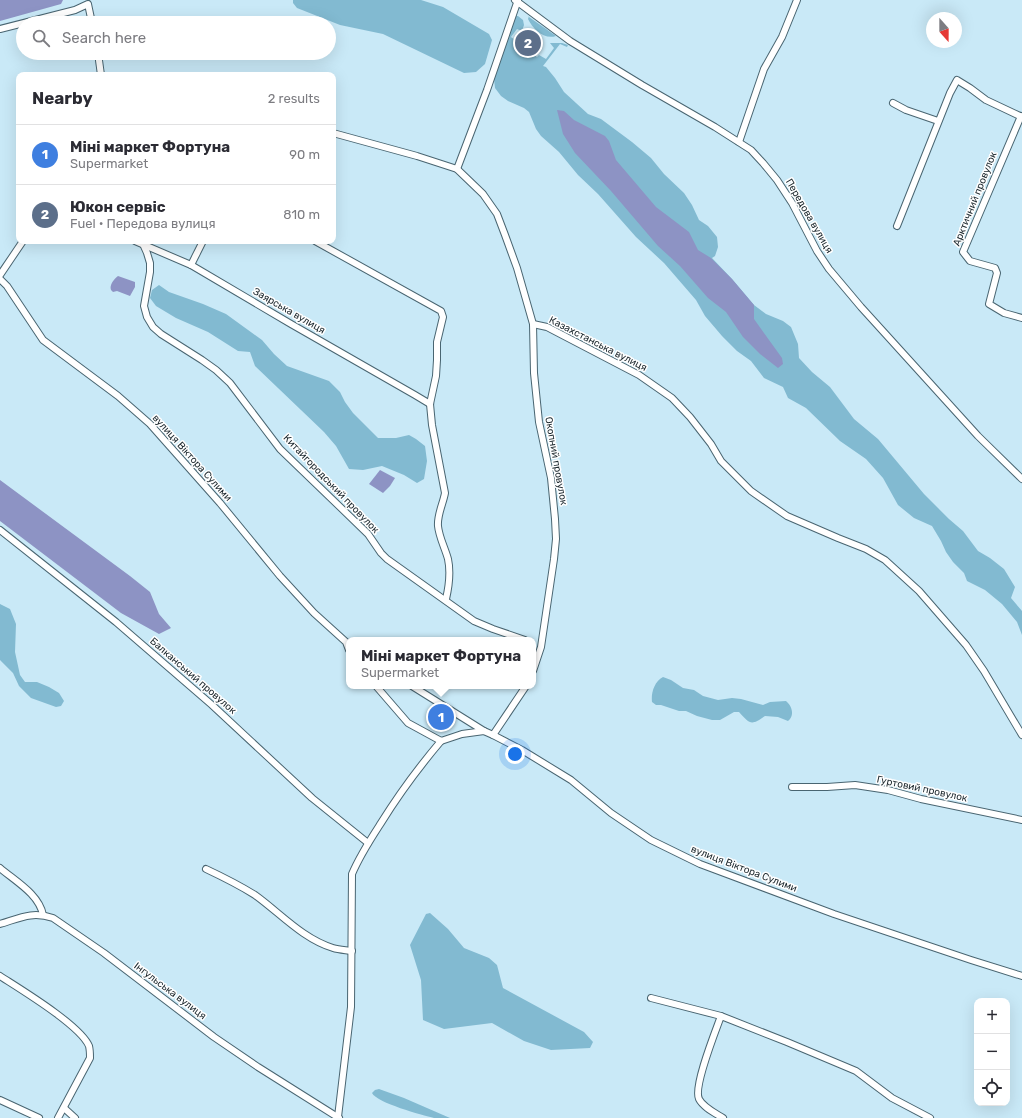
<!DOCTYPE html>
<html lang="en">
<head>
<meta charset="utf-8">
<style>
  :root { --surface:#fff; --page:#f7f7f7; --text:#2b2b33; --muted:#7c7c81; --line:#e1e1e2; --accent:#1a73e8 }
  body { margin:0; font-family:Rubik,sans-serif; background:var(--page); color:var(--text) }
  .controls { position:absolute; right:12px; bottom:12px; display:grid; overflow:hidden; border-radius:8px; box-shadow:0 4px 16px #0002 }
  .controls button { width:36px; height:36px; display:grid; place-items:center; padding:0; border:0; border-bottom:1px solid var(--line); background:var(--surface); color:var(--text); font:20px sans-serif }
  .compass { position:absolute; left:926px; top:12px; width:36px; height:36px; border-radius:50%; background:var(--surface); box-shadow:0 4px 16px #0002; rotate:159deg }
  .you { position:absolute; left:515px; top:754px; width:14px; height:14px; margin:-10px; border:3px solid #fff; border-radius:50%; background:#1a73e8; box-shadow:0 0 0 6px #1a73e833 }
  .badge { display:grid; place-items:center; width:26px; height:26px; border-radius:50%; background:var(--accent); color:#fff; font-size:13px; font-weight:700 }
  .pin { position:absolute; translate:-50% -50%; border:2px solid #fff; box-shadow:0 1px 4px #0006 }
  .popup { position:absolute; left:346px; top:637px; width:190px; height:52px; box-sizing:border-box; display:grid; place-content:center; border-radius:8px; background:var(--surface); filter:drop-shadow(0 1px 3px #0005); font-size:13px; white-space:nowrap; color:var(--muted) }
  .popup b { font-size:15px; color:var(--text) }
  .popup::after { content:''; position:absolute; left:50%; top:100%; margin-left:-8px; border:8px solid transparent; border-top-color:var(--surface) }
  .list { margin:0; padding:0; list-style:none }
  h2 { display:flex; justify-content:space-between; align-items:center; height:52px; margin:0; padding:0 16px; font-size:17px }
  h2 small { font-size:13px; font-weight:400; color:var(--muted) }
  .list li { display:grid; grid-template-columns:26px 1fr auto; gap:12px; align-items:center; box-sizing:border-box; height:60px; padding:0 16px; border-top:1px solid var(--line) }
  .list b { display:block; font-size:15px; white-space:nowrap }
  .list p { margin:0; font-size:13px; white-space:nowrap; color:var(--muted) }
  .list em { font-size:13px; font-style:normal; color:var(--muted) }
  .icon { flex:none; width:22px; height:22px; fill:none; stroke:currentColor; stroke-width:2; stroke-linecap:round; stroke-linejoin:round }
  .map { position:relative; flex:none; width:1022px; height:1118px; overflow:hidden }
  .search { position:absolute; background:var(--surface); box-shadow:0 4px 16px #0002; left:16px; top:16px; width:320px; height:44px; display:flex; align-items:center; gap:10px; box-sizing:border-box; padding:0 14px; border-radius:22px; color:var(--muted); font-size:15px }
  .panel { position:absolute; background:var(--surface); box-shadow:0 4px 16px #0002; left:16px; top:72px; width:320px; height:172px; border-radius:8px }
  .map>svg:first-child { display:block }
  .green { fill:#82bad1 }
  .water { fill:#8d93c4 }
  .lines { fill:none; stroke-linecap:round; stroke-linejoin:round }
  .minor-casing { stroke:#496571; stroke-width:8 }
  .minor { stroke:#fff; stroke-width:6 }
  .labels { text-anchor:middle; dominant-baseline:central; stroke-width:3; stroke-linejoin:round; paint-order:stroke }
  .street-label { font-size:10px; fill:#1b272d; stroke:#fff }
</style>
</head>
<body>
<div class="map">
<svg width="1022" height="1118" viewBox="0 0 1022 1118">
  <rect width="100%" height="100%" fill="#c9e9f7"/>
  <g class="green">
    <path d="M293,0H421L443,7L489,34L492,40L485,64L476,72L464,73L383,34L340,25L297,8L293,3Z"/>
    <path d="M514,16H518L523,20L524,25L522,31L517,29L511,37L515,40L514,42L516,44L517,42L537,57L539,55L546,59L554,48L550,43H562L568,45L567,47L560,44L543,66L546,67L555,78L564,92L588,114L601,119L632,142L651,158L664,174L684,193L692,205L699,220L708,226L717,237L718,247L715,256L712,258L732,279L754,305L766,314L783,321L791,327L798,344L799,358L812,372L830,387L854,419L878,439L924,494L949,519L963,531L978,551L990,558L1004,569L1015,587L1011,598L1022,611V635L1017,622L1002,604L985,590L967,581L964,573L953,562L946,552L941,541L932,526L914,518L898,505L883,478L866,459L840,441L806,408L788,398L783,387L764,378L751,361L737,351L722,336L705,316L696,300L664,263L636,237L598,194L578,175L559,152L541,136L536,129L529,112L524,108L508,101L501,96L495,88L494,79Z"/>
    <path d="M529,16V17L556,36C544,40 533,29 528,19Z"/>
    <path d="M159,285L169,292L203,304L226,314L262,340L274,354L287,366L329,381L340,392L345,402L353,413L378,438H396L409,435L416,439L425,446L427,461L424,479L417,483L404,475L382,466L363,470L349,469L336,446L324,432L255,366L250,352L238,351L208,332L176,318L156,306L150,298L152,290Z"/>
    <path d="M0,604L10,609L16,624L15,652L20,675L25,682H37L49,687L59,693L64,701L61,706L56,707L31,698L19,686L13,673L0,660Z"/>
    <path d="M663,677L671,680L683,688L694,690L703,696L718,700L732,698L741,699L763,705L770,702L786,701C792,706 795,715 788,721L778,717L765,716C751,726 750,724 739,712H734L720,720H712L697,716L686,711H679L661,705H656L652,702C651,693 654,682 663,677Z"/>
    <path d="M430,913L448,929L464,948L489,958L497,965L503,988L584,1032L593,1042L590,1048L551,1050L524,1041L492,1023L444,1029L423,1020L421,980L410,945L426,914Z"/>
    <path d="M379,1089L404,1098L450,1118C445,1118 439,1118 434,1118C422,1115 377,1103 372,1093L375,1090Z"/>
  </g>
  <g class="water">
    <path d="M0,0H63L61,4L0,21Z"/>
    <path d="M557,110L564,111L574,120L605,136L609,141L616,160L656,207L689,232L698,250L711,258L732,279L754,305V319L782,358L783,364L778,368L760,354L743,337L726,312L708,298L680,266L658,246L611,191L575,153L563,134Z"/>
    <path d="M118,276L135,282V287L130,296L117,291L113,292L111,290C109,285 114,279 118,276Z"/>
    <path d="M380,470L395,478L390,486L383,493L369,484Z"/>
    <path d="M0,480L130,576L150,592L159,614L171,628L159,634L121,613L0,521Z"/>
  </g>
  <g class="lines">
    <g class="minor-casing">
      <g id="minor">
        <path d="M515,0L570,41L642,85L715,127L751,150L763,163L777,180L792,203L817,251L829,269L861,307L978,436L1022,479"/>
        <path d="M0,29L75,10L88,4L92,23"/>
        <path d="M98,53L101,75"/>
        <path d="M893,103L906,110L938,121"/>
        <path d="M1021,116L963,252L970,261L995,268L997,273L989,304L1004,313L1022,318"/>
        <path d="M333,133L417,156L457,169L483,194L497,214L505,235L517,268L533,324L534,373L539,422L551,478L555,519L556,539L554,559L541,647L533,671"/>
        <path d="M739,142L764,69L782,37L797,0"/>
        <path d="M457,169L487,90L518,0"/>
        <path d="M897,226L950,93L957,80L970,88L986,100L1022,117"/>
        <path d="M135,241L191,265L291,324L415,395L430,404"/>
        <path d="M315,241L441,311L443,317L437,342V360L436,376L430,404L432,425L445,493C443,504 437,515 438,526C439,537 445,548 448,559C451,573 449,586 446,599"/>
        <path d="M143,244L147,253L150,263V272L144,306L147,317L153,327L161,334L202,360L216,370L230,383L280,449L368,534L381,553L387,559L474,621L493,629L525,640"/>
        <path d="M191,265L203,241"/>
        <path d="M0,275L23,241"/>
        <path d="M0,279L7,286L43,340L118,396L150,424L220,503L280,576L314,613L346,642L349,650"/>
        <path d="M533,324L547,327L639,375L672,398L690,417L711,444L721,461L751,491L787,516L838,538L866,549L885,560L919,591L966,645L984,671L1022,735"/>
        <path d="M0,530L116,622L212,705L312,798L368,843"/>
        <path d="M376,686L408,723L441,741L462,734L484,731L493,735L522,750L571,780L611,813L651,840L700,864L834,914L971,960L1022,976"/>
        <path d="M412,686L484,731"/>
        <path d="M493,735L526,686"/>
        <path d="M792,787H827L855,785L888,790L921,799L1022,820"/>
        <path d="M0,868C15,881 39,894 43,915"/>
        <path d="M206,869C223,877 239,885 255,895C280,913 303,939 333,948C339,950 346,950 352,951"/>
        <path d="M0,924C20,918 32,911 53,918L104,953L214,1037L258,1067L339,1118"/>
        <path d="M0,976C20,989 80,1025 89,1046C90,1050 90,1054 90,1058L58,1118"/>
        <path d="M651,998L721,1016L787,1042L856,1071L892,1098L930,1118"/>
        <path d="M721,1016C716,1030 693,1087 699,1099C703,1107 715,1113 723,1118"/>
        <path d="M0,1100L39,1118"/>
        <path d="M64,1108L75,1118"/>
        <path d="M338,1117L351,1007L352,874C360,855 370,840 381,823C399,794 419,767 441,741"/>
      </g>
    </g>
    <use href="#minor" class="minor"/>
  </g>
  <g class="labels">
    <g class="street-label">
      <text transform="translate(975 199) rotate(-68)">Арктичний провулок</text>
      <text transform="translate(809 216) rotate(60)">Передова вулиця</text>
      <text transform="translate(289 311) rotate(30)">Заярська вулиця</text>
      <text transform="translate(598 344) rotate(27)">Казахстанська вулиця</text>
      <text transform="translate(192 458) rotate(48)">вулиця Віктора Сулими</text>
      <text transform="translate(556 461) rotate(80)">Окопний провулок</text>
      <text transform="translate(331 484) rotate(46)">Китайгородський провулок</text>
      <text transform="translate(193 676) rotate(41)">Балканський провулок</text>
      <text transform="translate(922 789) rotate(12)">Гуртовий провулок</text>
      <text transform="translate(744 869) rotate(21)">вулиця Віктора Сулими</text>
      <text transform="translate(170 991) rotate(37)">Інгульська вулиця</text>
    </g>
  </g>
</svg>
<div class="controls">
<button>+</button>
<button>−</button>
<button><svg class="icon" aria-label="locate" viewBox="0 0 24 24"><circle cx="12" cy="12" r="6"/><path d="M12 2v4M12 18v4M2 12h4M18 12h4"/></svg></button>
</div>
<svg class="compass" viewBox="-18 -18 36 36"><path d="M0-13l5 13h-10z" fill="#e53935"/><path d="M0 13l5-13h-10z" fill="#7c7c81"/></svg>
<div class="you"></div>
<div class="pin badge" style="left:441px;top:717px;background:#3f7fe0">1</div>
<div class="popup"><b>Міні маркет Фортуна</b>Supermarket</div>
<div class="pin badge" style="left:528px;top:43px;background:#5c6f8a">2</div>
<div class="search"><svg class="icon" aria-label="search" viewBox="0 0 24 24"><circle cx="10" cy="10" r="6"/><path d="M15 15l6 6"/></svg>Search here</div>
<section class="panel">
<h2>Nearby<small>2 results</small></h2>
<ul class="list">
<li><span class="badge" style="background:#3f7fe0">1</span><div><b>Міні маркет Фортуна</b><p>Supermarket</p></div><em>90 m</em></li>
<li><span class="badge" style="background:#5c6f8a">2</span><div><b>Юкон сервіс</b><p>Fuel · Передова вулиця</p></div><em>810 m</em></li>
</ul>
</section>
</div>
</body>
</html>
